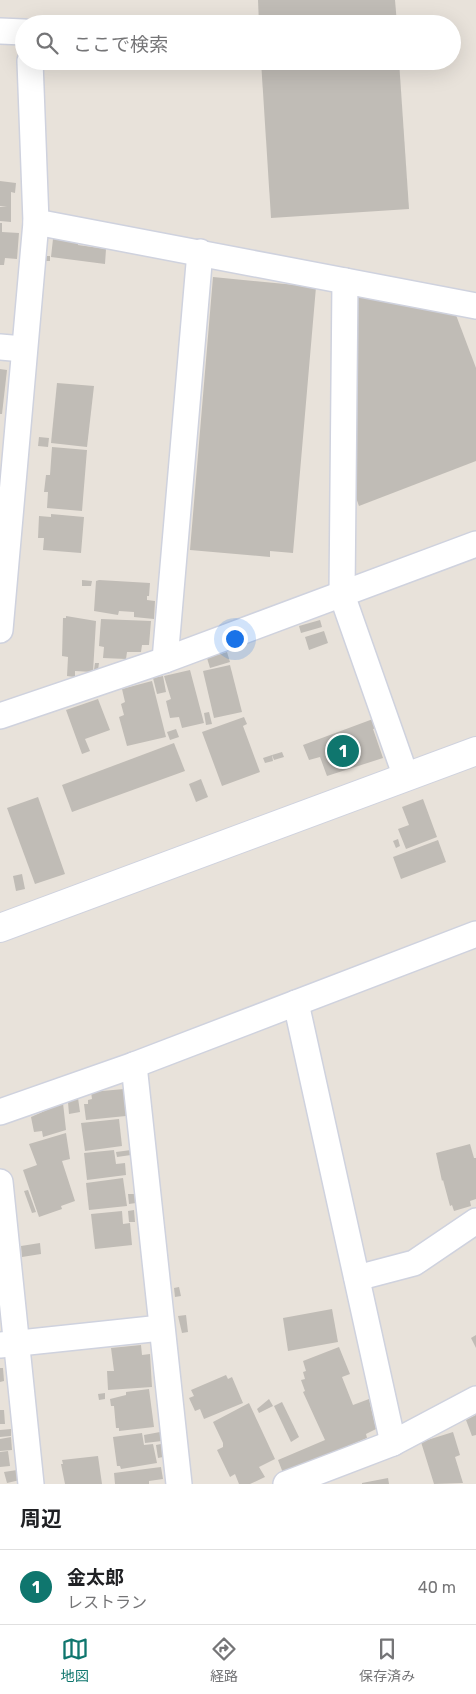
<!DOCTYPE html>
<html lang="ja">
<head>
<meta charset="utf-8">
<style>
  :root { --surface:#fff; --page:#f6f6f6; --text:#202124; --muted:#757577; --line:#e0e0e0; --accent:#0f766e }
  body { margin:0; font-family:Rubik,"Noto Sans JP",sans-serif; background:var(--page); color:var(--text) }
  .you { position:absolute; left:234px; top:638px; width:18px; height:18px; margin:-12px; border:4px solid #fff; border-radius:50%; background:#1a73e8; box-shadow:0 0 0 8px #1a73e833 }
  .badge { display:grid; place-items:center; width:32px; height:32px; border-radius:50%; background:var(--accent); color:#fff; font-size:16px; font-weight:700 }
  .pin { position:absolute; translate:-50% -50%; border:2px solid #fff; box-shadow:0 1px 5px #0006 }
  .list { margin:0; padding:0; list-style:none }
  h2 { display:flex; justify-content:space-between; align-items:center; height:65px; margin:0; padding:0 20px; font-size:21px }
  h2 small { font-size:16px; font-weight:400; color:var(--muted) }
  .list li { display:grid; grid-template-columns:32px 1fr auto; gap:15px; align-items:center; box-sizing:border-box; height:75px; padding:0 20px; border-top:1px solid var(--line) }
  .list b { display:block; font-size:19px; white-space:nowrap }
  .list p { margin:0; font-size:16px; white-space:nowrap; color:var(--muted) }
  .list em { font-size:16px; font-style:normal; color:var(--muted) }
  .icon { flex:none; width:28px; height:28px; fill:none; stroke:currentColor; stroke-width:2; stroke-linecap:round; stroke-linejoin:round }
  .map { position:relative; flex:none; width:476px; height:1484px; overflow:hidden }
  .search { position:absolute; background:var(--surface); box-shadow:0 5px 20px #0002; left:15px; right:15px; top:15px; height:55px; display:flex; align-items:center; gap:12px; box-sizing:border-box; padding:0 18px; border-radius:28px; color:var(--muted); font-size:19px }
  .sheet { height:140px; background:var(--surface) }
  nav { display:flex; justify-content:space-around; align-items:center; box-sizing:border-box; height:70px; border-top:1px solid var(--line); background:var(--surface); font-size:14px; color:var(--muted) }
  nav a { display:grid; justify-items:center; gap:2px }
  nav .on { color:var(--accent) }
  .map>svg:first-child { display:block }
  .building { fill:#c0bcb6 }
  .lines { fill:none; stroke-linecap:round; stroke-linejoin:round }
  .street-casing { stroke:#cfd2de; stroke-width:28 }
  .secondary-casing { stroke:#cfd2de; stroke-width:30 }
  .street { stroke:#fff; stroke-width:25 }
  .secondary { stroke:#fff; stroke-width:28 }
</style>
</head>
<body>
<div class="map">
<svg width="476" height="1484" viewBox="0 0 476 1484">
  <rect width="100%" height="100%" fill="#e8e2da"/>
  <g class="building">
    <path d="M258,0H395L397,24H259Z"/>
    <path d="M261,61H399L409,209L271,218Z"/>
    <path d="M0,181L16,183L15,193L11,192V222L0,221V207L7,206H0Z"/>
    <path d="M0,223H2V232L19,233L17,259L5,258L4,265H0Z"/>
    <path d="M53,239L78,241V245L106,249L105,264L51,257Z"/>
    <path d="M45,256H50V261H46Z"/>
    <path d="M213,277L316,287L293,553L270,551V557L190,550Z"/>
    <path d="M359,296L456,315L476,368V461L359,506L351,484L352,302Z"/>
    <path d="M0,369L7,370L2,414H0Z"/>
    <path d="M57,383L94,386L87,447L51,443Z"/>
    <path d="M39,437L49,438L48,447L38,446Z"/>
    <path d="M52,447L87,450L82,511L47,508L48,492H44L46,475H50Z"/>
    <path d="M51,514L84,517L81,553L43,550L44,538H38L39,516L51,517Z"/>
    <path d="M82,580L92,581L91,586H82Z"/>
    <path d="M99,580L150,583L149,596H147V600L155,601L154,619L134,617V612L119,611L118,615L94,611L96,581Z"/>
    <path d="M66,616L96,621L93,672L75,671V677L67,676L68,657L62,656L63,618H66Z"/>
    <path d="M101,619L151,621L149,645H142L141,652H127L126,659L103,658L104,647L99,646Z"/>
    <path d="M320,620L322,627L301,633L299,626Z"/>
    <path d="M324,631L328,643L309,650L305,637Z"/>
    <path d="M227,652L230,662L210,668L207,658Z"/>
    <path d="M95,663H99L98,670H94Z"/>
    <path d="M230,665L242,712L214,718L203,671Z"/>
    <path d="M190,670L204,723L182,728L179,717L170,718L166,701L171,699L164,676Z"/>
    <path d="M163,676L166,692L157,694L153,678Z"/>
    <path d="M152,681L166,737L127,746L119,717L124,715L121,704L125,702L122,689Z"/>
    <path d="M98,699L110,730L85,739L90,751L82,754L66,710Z"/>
    <path d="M209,712L212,724L206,725L204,713Z"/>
    <path d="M244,717L247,724L243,726L260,772L222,786L202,732Z"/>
    <path d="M373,719L377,728L373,729L383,758L327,776L320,757L309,760L303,745Z"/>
    <path d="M176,729L179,737L170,740L167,732Z"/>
    <path d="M174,743L185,771L72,812L62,785Z"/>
    <path d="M282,752L284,757L274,760L272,755Z"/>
    <path d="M272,755L273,761L265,763L263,758Z"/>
    <path d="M201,779L208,797L196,802L189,784Z"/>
    <path d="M38,797L65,874L35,884L7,808Z"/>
    <path d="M423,799L437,837L406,849L398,829L409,825L402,807Z"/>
    <path d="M398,839L400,846L396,848L393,841Z"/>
    <path d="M438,840L446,862L401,879L393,857Z"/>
    <path d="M22,874L25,889L16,891L13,876Z"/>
    <path d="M124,1089L126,1116L86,1120L84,1104H88V1100L92,1099L91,1092Z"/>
    <path d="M78,1098L80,1112L69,1114L68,1102Z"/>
    <path d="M63,1103L66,1130L43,1137L42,1131L34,1132L31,1117Z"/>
    <path d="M119,1119L122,1146L85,1151L81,1123Z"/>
    <path d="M66,1133L70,1159L62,1161L75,1201L61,1206L62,1209L39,1217L23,1170L37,1165L29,1144Z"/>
    <path d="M470,1144L474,1158H476V1199L470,1201L471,1206L454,1211L452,1205L450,1206L443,1180L442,1181L436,1153Z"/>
    <path d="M114,1150L116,1164L125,1163L126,1175L87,1180L84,1153Z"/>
    <path d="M131,1150V1155L117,1157L116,1152Z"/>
    <path d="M123,1178L127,1206L89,1210L86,1183Z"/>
    <path d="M28,1190L36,1212L32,1213L24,1191Z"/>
    <path d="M128,1194H134L136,1203L129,1204Z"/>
    <path d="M134,1210L135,1222H129L128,1211Z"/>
    <path d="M122,1211L123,1224L130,1223L132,1245L95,1249L91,1214Z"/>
    <path d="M40,1243L41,1254L22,1257L21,1246Z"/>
    <path d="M179,1287L181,1296L175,1297L174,1288Z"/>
    <path d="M332,1309L338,1342L288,1351L283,1318Z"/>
    <path d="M186,1315L188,1332L182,1333L178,1316Z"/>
    <path d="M476,1335V1348L471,1338Z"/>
    <path d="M141,1345L142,1355L150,1354L152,1387L108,1390L107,1371H114L111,1348Z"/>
    <path d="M339,1347L350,1374L342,1377L353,1405L369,1399L376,1429L366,1434L367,1438L283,1473L278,1460L325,1440L303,1392L305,1391L301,1380L305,1379L303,1372L306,1371L303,1361Z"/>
    <path d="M0,1368H3L4,1381L0,1382Z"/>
    <path d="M226,1375L228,1379L232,1377L243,1403L204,1419L200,1409L195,1411L189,1398L194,1396L191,1390Z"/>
    <path d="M149,1389L154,1427L119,1431V1428H116L114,1406H111L110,1399L126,1395V1392Z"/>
    <path d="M105,1393V1399L99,1400L98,1394Z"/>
    <path d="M269,1399L273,1406L259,1413L257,1409Z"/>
    <path d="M282,1402L299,1437L291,1442L274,1406Z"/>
    <path d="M249,1403L275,1459L259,1467L265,1477L250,1484H239L235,1474L230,1477L217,1450L223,1447V1443L213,1422Z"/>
    <path d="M0,1410H4L5,1424H0Z"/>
    <path d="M476,1415V1435L472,1436L466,1420Z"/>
    <path d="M11,1429V1436L0,1437V1430Z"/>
    <path d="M160,1432L162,1441L145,1443L144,1435Z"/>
    <path d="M453,1432L460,1455L455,1457L463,1483L434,1484L421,1442Z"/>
    <path d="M142,1433L144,1445L153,1444L157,1463L121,1469L120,1466H117L113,1437Z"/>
    <path d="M11,1437L12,1450L0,1451V1439Z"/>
    <path d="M161,1444L163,1457L158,1458L156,1445Z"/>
    <path d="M8,1451L10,1466L0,1467V1452Z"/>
    <path d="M98,1456L102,1484H65L61,1464H63L62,1460Z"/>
    <path d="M161,1467L163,1479L149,1481V1484H115L114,1473Z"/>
    <path d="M17,1470L20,1480L7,1483L4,1472Z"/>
    <path d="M388,1478L389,1484H362V1483Z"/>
  </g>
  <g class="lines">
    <g class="street-casing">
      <g id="street">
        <path d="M0,31L24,32"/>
        <path d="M36,222L476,306"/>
        <path d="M345,281L342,595L406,777"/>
        <path d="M0,347L23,349"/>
        <path d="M0,630L36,222L30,61"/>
        <path d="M165,660L200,252"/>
        <path d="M0,716L165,660L476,544"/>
        <path d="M296,1003L393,1443"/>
        <path d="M134,1065L179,1484"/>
        <path d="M0,1112L134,1065L476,934"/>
        <path d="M0,1182L31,1484"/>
        <path d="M357,1278L414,1263L476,1221"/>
        <path d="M0,1345L161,1328"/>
        <path d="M286,1484L393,1443L476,1399"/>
      </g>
    </g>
    <g class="secondary-casing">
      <path id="secondary" d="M0,928L476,751"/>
    </g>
    <use href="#street" class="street"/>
    <use href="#secondary" class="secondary"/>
  </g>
</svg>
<div class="you"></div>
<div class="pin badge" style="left:343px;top:751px">1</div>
<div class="search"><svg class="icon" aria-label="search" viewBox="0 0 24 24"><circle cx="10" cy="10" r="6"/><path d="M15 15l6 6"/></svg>ここで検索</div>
</div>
<section class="sheet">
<h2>周辺<small></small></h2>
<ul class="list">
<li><span class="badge">1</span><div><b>金太郎</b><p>レストラン</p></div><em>40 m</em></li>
</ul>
</section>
<nav>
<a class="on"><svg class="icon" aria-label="map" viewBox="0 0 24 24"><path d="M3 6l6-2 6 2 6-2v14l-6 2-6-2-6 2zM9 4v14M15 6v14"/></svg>地図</a>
<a><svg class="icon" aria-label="directions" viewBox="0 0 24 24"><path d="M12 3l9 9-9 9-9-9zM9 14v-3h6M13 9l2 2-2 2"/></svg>経路</a>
<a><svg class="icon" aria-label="saved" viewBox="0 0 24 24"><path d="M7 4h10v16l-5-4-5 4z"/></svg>保存済み</a>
</nav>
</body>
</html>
